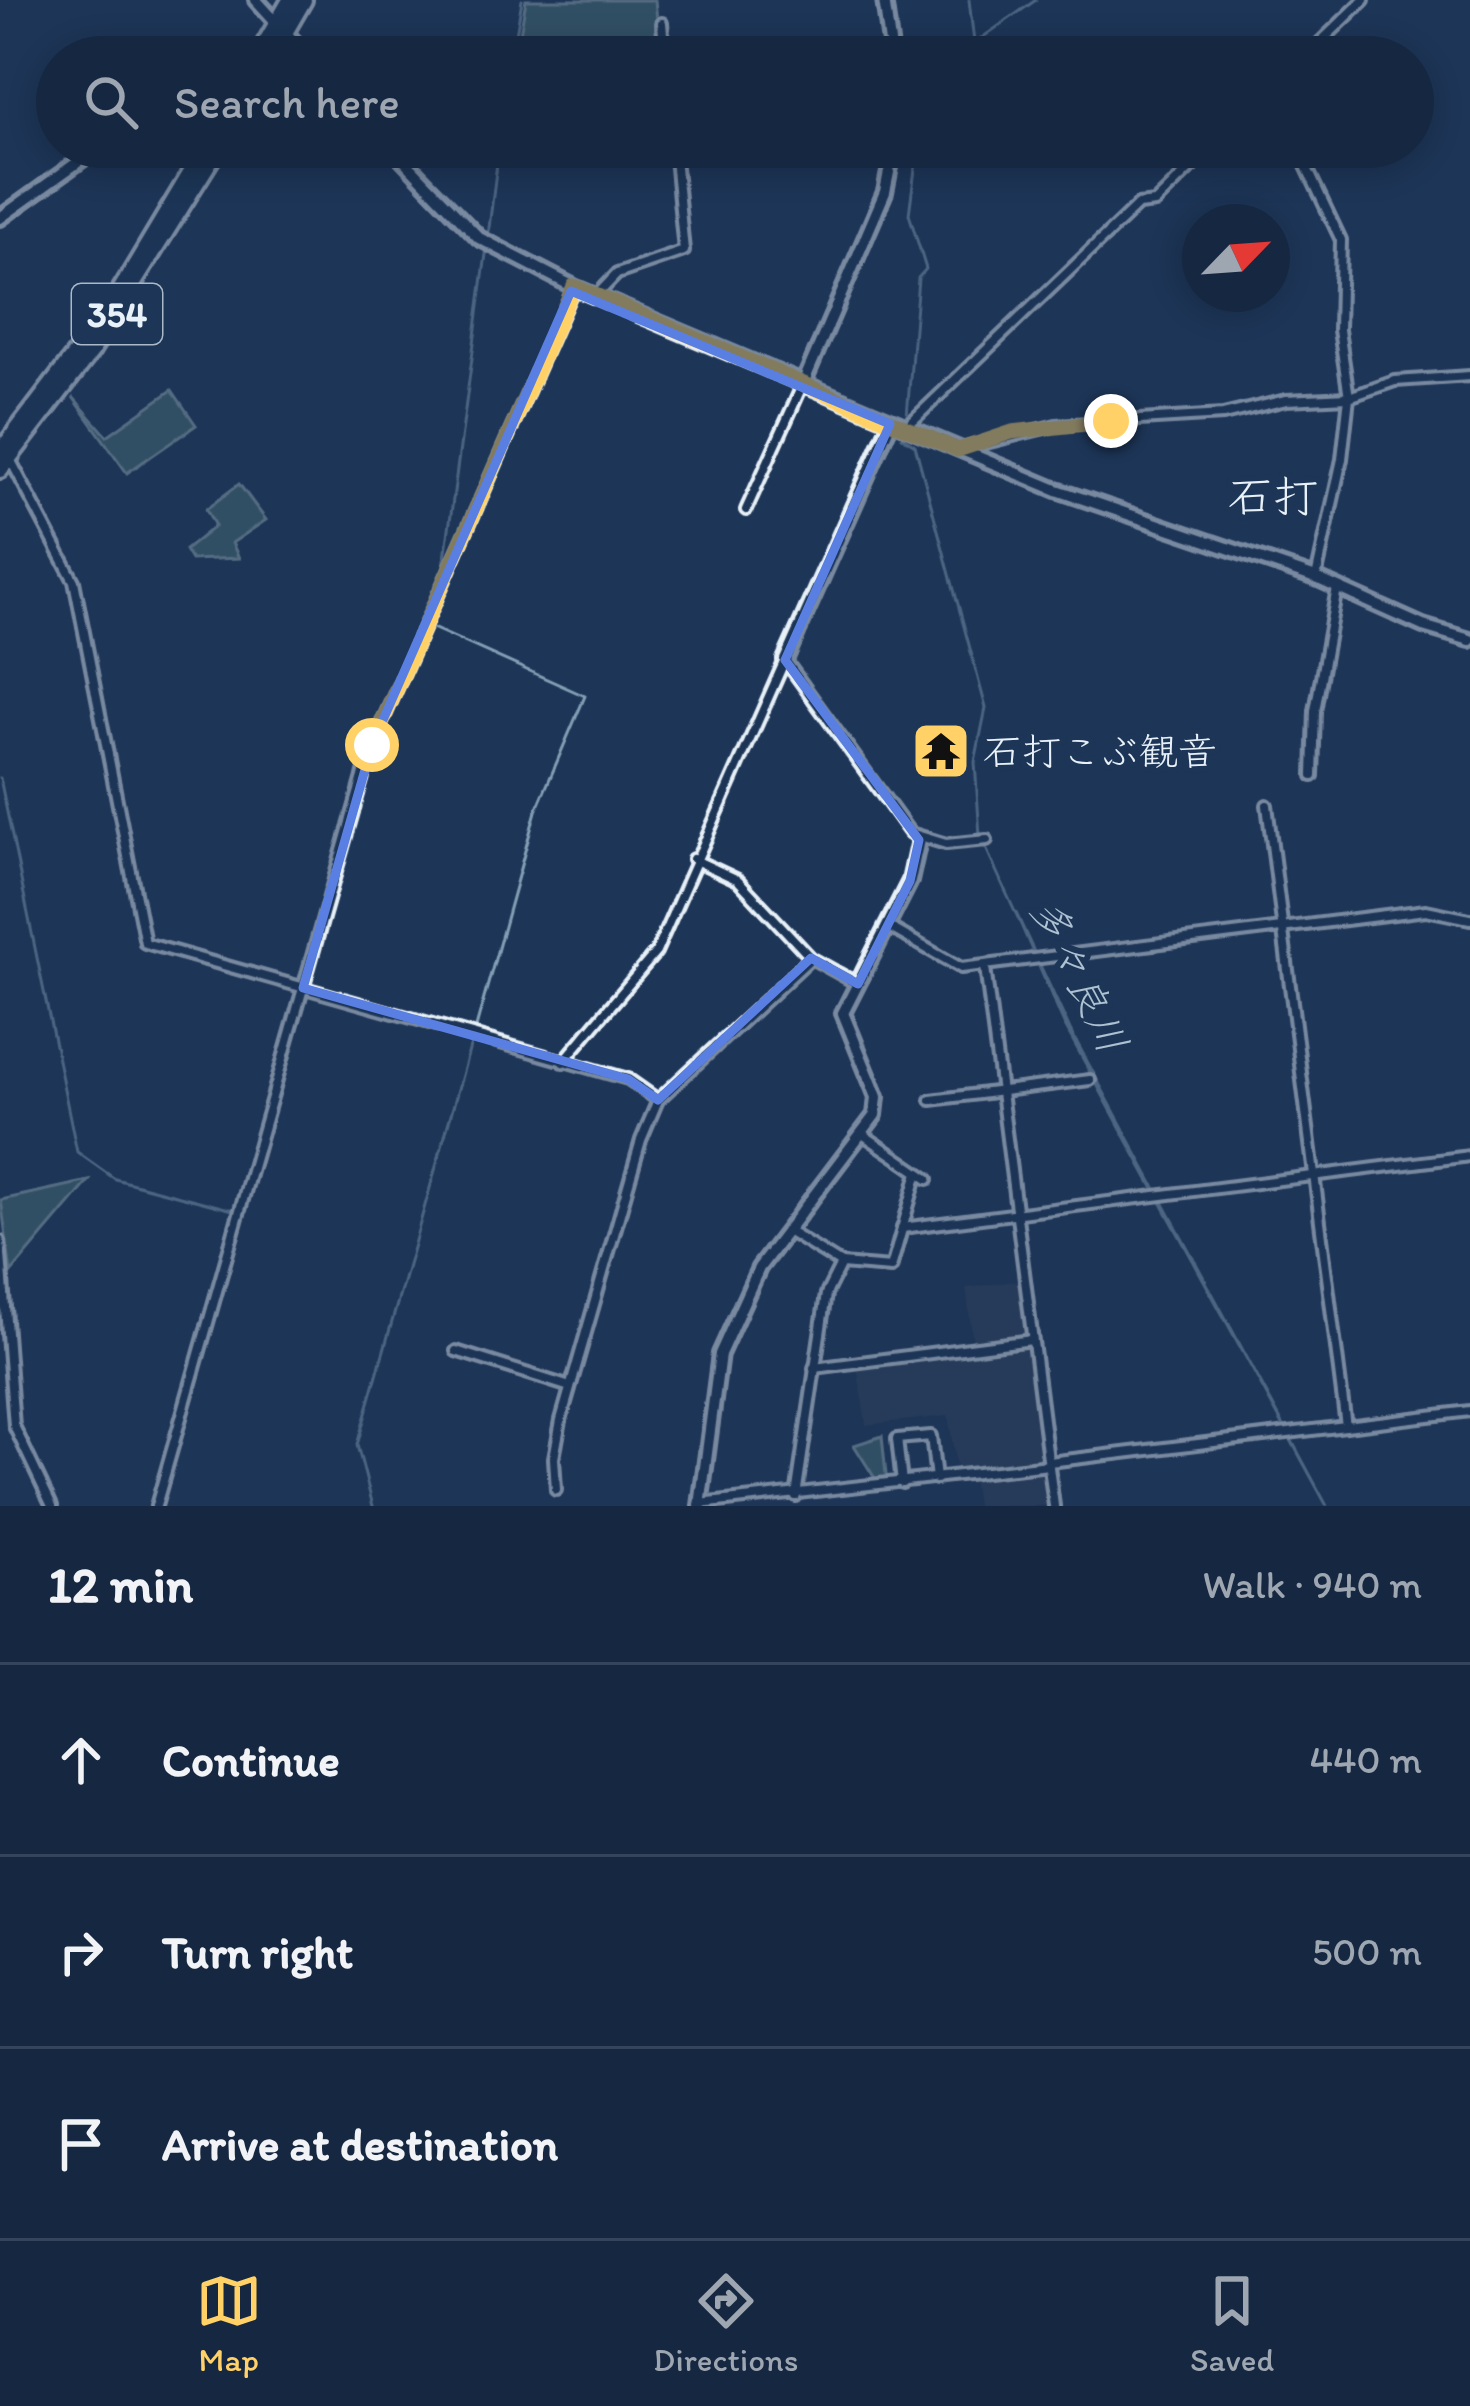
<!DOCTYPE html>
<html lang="en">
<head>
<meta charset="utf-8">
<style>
  :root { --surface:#162841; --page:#1f3048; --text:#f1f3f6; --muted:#9ea6b1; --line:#35445a; --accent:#ffd166 }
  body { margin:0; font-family:Itim,"Klee One",sans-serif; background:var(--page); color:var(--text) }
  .compass { position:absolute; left:1182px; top:204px; width:108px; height:108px; border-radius:50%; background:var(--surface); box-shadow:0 6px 30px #0003; rotate:65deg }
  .stop { position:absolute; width:36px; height:36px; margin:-27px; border:9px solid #ffd166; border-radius:50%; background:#fff }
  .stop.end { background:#ffd166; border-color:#fff; box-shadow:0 3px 12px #0008 }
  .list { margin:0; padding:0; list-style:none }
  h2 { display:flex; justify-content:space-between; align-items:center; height:156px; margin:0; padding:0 48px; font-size:51px }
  h2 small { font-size:39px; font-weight:400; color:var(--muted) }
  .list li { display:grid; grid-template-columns:78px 1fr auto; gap:36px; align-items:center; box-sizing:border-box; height:192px; padding:0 48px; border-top:3px solid var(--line) }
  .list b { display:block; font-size:45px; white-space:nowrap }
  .list em { font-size:39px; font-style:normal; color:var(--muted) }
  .icon { flex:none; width:66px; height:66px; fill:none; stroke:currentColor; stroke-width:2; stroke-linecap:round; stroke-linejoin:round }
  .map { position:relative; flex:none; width:1470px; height:1506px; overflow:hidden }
  .search { position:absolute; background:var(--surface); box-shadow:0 6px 30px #0003; left:36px; right:36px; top:36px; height:132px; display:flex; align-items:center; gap:30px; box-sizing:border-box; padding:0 42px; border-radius:66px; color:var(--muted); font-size:45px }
  .sheet { height:732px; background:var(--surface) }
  nav { display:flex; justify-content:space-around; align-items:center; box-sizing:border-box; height:168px; border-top:3px solid var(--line); background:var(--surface); font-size:33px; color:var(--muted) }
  nav a { display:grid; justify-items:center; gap:6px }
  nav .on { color:var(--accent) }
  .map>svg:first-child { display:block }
  .built { fill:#31435d }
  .green { fill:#4a7073; stroke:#99b0b6; stroke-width:3 }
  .water { fill:#406888; stroke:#839fb5; stroke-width:3 }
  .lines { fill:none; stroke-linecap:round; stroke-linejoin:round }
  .stream { stroke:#839fb5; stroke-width:3 }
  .street-casing { stroke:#e8f1f8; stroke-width:16 }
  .secondary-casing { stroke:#e8f1f8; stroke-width:20 }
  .highway-casing { stroke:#e8f1f8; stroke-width:22 }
  .street { stroke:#1d3557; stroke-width:8 }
  .secondary { stroke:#1d3557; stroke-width:10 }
  .highway { stroke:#1d3557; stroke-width:14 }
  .route { stroke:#ffd166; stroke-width:15 }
  .marked { fill:none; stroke:#5a7fe2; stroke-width:9; stroke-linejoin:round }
  .labels { text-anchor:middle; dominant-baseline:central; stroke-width:12; stroke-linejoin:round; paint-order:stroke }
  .shield { fill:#1d3557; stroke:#abb9c8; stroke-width:3 }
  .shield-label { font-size:36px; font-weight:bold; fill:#e8f1f8 }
  .poi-label { font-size:39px; fill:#e8f1f8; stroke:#1d3557; text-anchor:start }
  .water-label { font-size:42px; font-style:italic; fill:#adc1d1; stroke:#1d3557 }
  .quarter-label { font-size:45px; fill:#e8f1f8; stroke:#1d3557 }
</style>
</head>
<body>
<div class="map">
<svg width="1470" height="1506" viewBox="0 0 1470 1506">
  <rect width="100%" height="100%" fill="#1d3557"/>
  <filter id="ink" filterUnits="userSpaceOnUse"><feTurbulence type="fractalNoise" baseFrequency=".00833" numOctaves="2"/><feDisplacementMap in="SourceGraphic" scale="24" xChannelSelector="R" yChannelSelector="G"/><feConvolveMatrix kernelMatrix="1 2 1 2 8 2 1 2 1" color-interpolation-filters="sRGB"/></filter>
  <g filter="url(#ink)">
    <g class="built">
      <path d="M1019,1280L1028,1338L973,1345L966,1288Z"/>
      <path d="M1027,1345L1042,1462L957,1473L948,1416L866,1425L857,1366Z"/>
      <path d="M1046,1471L1048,1506H976L972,1479Z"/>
    </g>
    <g class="green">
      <path d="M526,0H655L661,57H516Z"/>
      <path d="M172,390L196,425L127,473L73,397L107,436Z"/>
      <path d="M239,484L266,520L232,543L239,558L191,560L185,550L215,526L206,509Z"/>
      <path d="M89,1181L11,1273L1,1200Z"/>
      <path d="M882,1436L887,1484L878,1483L854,1445Z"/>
    </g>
    <path class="water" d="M1015,911L1068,1026L1327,1506L1064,1024Z"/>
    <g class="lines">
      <g class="stream">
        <path d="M973,44L1036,0"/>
        <path d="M512,57L522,0"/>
        <path d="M966,57L974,42L969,0"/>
        <path d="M1299,57L1358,0"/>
        <path d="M1150,200L1205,147"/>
        <path d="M488,236L499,147"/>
        <path d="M997,345L1143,207"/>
        <path d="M907,416L918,278L926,269L909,214L918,147"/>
        <path d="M902,437L915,445L986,708L975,762L980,836"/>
        <path d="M0,778L77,1152L115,1179L233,1210L151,1506"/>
        <path d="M984,844L1015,912"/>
        <path d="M475,1031L536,811L585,696L419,622L444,566L486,254"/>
        <path d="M373,1506L357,1445L472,1040"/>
      </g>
      <g class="street-casing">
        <g id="street">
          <path d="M662,23L665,57"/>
          <path d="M1305,57L1364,0"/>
          <path d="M1297,147L1341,240L1339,330L1349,397L1342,459L1316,578"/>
          <path d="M596,296L617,274L684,251L674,147"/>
          <path d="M905,428L1138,205L1155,203L1212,147"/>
          <path d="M958,450L1056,425L1223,415L1286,400L1349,397L1395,381L1470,376"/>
          <path d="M10,459L74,581L145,943L628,1079L658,1100"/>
          <path d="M746,510L802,386"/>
          <path d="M1313,776L1315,711L1337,588"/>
          <path d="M1267,805L1346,1426"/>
          <path d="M693,859L738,880L811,958L858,984"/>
          <path d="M889,927L961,968L1426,910L1470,919"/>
          <path d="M985,967L1054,1506"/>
          <path d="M563,1062L656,952L785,660L910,833L946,844L987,840"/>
          <path d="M931,1100L1090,1080"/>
          <path d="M861,1133L928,1179"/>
          <path d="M902,1228L1470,1156"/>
          <path d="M786,1230L841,1264"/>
          <path d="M0,1241L14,1426L52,1506"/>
          <path d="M456,1351L570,1387"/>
          <path d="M814,1368L1032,1340"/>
          <path d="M1049,1462L1470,1411"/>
          <path d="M902,1483L897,1439L931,1436L936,1479"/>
          <path d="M556,1490L554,1458L561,1420L641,1140L658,1100L811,958"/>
          <path d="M796,1496L826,1294L841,1264L891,1268L917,1176"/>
          <path d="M700,1504L1049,1465"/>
          <path d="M156,1506L372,745L574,287"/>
        </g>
      </g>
      <g class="secondary-casing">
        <g id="secondary">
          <path d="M256,0L308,57"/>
          <path d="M884,0L892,57"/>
          <path d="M391,147L479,238L574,287L1057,490L1316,578L1423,626L1470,640"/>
          <path d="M0,218L99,147"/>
          <path d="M802,386L885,192L894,147"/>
          <path d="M785,660L890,424"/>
          <path d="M700,1506L720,1354L759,1268L875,1115L877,1097L843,1013L910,881L919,840"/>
        </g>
      </g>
      <g class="highway-casing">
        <g id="highway">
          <path d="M257,57L290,0"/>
          <path d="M271,57L304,0"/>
          <path d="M0,452L107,312L206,147"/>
          <path d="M0,470L91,352L219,147"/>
        </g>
      </g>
      <use href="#street" class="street"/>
      <use href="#secondary" class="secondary"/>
      <use href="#highway" class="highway"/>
    </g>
  </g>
  <g class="lines" filter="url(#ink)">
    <path class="route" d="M372,745L574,286L958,450L1012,432L1111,421"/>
  </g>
  <path d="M0 0H1470V1506H0ZM571,291L890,424L785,660L919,840L910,881L858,984L811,958L658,1100L628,1079L303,988L372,745Z" fill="#1d3557" fill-opacity=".55" fill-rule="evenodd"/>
  <path class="marked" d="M571,291L890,424L785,660L919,840L910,881L858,984L811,958L658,1100L628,1079L303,988L372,745Z"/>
  <defs>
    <g id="temple-square" transform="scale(3)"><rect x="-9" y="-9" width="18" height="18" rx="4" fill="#ffd166" stroke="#1d3557"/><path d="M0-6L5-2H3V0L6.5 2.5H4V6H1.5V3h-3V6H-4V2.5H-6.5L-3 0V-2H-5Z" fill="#111"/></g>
  </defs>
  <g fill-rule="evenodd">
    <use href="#temple-square" x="941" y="751"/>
  </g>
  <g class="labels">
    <rect class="shield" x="72" y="284" width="90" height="60" rx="9"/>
    <g class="shield-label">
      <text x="117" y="314">354</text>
    </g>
    <g class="poi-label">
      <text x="983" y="751">石打こぶ観音</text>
    </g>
    <g class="water-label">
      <text transform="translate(1079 975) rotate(64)">多々良川</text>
    </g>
    <g class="quarter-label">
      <text x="1273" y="496">石打</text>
    </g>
  </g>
</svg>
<svg class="compass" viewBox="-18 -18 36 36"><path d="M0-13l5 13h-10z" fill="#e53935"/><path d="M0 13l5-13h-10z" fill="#9ea6b1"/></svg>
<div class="stop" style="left:372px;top:745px"></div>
<div class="stop end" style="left:1111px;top:421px"></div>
<div class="search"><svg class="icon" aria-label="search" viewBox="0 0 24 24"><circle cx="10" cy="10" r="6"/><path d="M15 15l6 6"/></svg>Search here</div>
</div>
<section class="sheet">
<h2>12 min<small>Walk · 940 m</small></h2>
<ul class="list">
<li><svg class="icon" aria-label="ahead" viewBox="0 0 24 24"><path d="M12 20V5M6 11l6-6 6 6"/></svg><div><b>Continue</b></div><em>440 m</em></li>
<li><svg class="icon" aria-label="right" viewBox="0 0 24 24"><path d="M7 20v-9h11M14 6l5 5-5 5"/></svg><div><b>Turn right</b></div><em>500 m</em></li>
<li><svg class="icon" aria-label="arrive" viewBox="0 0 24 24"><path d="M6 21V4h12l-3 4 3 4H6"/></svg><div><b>Arrive at destination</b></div></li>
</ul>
</section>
<nav>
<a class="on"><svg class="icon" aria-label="map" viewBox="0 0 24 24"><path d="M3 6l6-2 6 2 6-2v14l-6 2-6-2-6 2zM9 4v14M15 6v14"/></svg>Map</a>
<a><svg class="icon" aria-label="directions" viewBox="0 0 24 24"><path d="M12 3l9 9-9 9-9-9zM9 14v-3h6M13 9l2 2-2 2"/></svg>Directions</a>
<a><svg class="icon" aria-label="saved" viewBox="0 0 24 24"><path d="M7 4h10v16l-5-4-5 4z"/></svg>Saved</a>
</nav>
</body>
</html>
